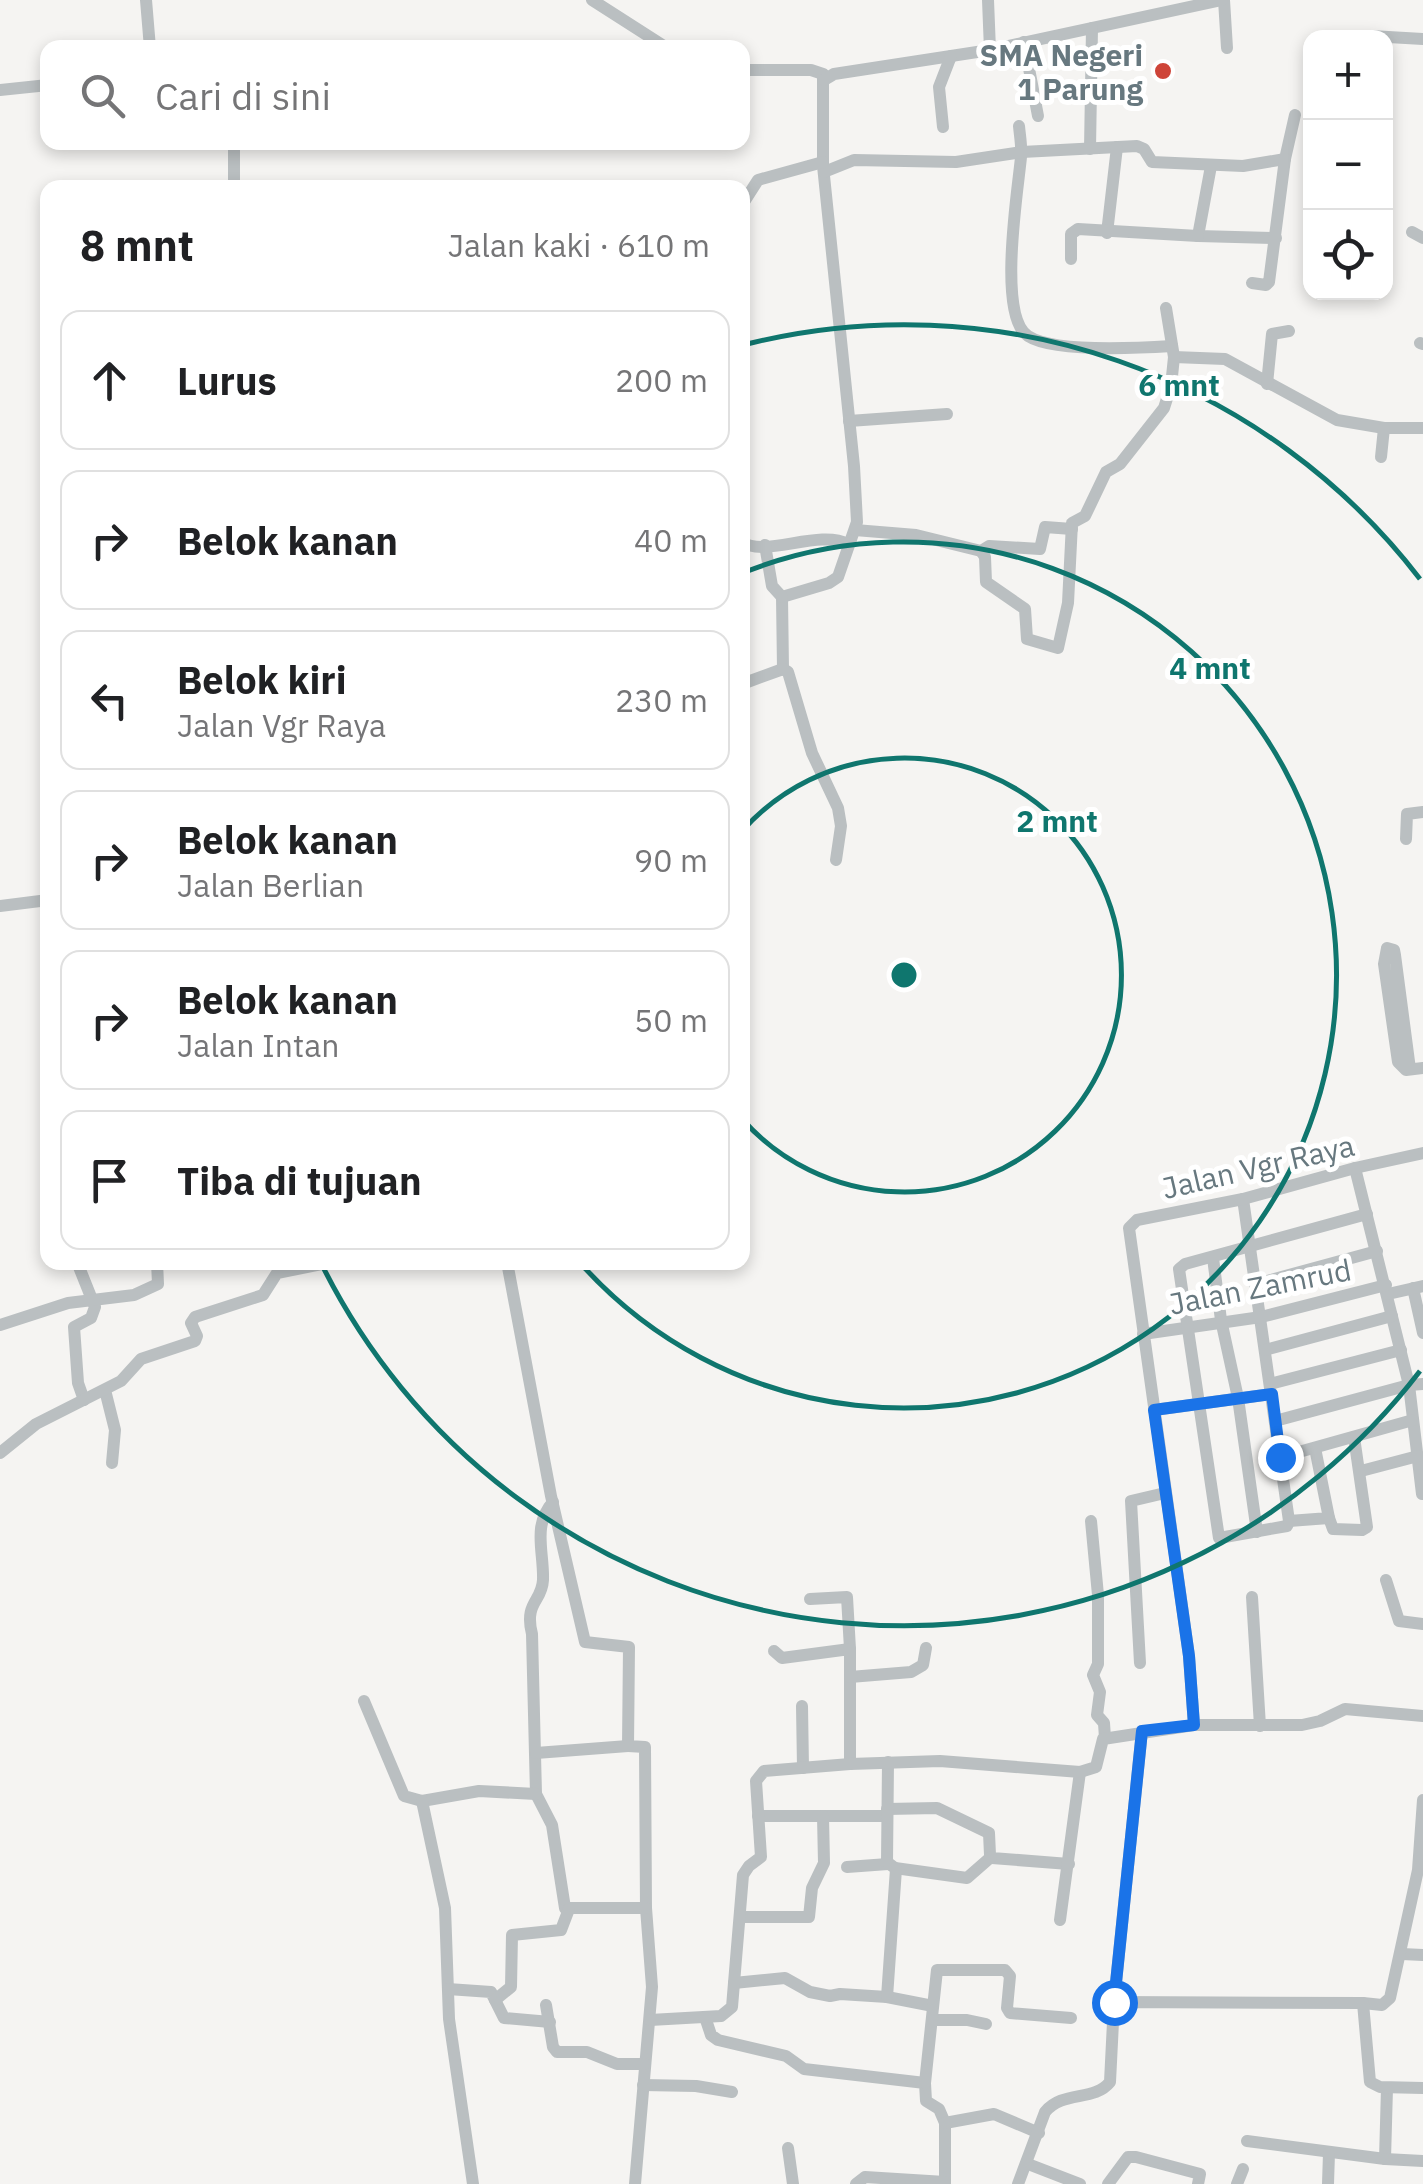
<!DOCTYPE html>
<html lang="id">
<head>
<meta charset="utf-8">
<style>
  :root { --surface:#fff; --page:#f6f6f6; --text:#202124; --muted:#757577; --line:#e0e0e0 }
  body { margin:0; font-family:"IBM Plex Sans",sans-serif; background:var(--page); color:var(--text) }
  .controls { position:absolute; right:30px; top:30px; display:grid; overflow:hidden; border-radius:20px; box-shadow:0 5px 15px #0003 }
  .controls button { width:90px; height:90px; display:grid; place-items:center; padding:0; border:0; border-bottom:2px solid var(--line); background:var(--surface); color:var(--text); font:50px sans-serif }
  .stop { position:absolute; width:30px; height:30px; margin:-22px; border:8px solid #1a73e8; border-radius:50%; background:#fff }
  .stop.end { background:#1a73e8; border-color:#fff; box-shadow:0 2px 10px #0008 }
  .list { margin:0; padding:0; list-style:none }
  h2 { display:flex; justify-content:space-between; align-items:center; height:130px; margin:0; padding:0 40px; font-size:42px }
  h2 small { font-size:32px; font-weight:400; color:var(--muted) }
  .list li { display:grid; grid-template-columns:65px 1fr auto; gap:30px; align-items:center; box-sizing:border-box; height:140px; margin:0 20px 20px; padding:0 20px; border:2px solid var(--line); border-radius:20px }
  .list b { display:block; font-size:38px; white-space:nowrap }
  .list p { margin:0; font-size:32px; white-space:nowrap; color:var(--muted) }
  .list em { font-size:32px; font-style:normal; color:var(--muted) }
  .icon { flex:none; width:55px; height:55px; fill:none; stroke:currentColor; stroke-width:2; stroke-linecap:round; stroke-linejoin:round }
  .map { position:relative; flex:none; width:1423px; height:2184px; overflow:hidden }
  .search { position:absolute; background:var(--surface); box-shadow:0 5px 15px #0003; left:40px; top:40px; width:710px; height:110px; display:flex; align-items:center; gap:25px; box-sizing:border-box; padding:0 35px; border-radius:20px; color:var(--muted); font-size:38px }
  .panel { position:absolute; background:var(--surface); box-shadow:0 5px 15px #0003; left:40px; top:180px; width:710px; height:1090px; border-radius:20px }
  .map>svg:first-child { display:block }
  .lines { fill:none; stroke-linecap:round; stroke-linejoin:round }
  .minor { stroke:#babfc1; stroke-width:12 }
  .route { stroke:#1a73e8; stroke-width:12 }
  .ring { fill:none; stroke:#0f766e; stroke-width:5 }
  .poi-dot { fill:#ce4438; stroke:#fff; stroke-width:4 }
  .labels { text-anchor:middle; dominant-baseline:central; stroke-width:10; stroke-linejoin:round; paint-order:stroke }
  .poi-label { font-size:30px; font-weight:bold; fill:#67787f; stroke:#fff; text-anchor:end }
  .street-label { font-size:30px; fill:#67787f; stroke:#fff }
  .centre { fill:#0f766e; stroke:#fff; stroke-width:5 }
  .ring-label { font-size:30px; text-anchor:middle; font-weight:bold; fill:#0f766e; stroke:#fff; stroke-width:10; stroke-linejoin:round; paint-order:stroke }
</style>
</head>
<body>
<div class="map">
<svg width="1423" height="2184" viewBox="0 0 1423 2184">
  <rect width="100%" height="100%" fill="#f5f4f2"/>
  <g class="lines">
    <g class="minor">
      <path d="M146,0L150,48"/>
      <path d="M592,0L667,48"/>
      <path d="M988,0L990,50"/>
      <path d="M1224,0L1227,48"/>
      <path d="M1371,36L1423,39"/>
      <path d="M1024,42L1038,116"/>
      <path d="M742,70H811L823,74V166L854,466L857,522L838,577L829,583L782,597L783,669L742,684"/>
      <path d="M824,80L834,74L990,50L1222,0"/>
      <path d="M0,90L48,85"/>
      <path d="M1019,126C1020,137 1022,147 1021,157C1018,190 997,316 1028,336C1054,353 1140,348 1172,346"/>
      <path d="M943,127L939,87L951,56"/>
      <path d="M234,142V188"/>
      <path d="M1090,149L1092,28"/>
      <path d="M1211,166L1198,236L1276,238"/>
      <path d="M824,172L854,160L956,162L1022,152L1137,146L1144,149L1152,162L1243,166L1285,159L1295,115"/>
      <path d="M742,205L758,180L823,162"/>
      <path d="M1412,232L1423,238"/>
      <path d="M1107,233L1117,147"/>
      <path d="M1071,259V234L1078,229L1198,236"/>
      <path d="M1252,283L1266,285L1269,282L1285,159"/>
      <path d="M1420,343L1423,344"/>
      <path d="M1174,357L1225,359L1337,420L1384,428H1423"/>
      <path d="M1267,384L1272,334L1289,331"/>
      <path d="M849,421L947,414"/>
      <path d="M1381,457L1384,428"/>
      <path d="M855,530L916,535L981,551L989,546L1040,549L1045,527L1072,529"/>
      <path d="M742,542C764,558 819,529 848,544"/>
      <path d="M765,545L772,586L782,597"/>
      <path d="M981,551L985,557L986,582L1025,609L1027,639L1058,648L1068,603L1072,523L1085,516L1106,472L1120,464L1164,408L1171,386L1174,357L1166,308"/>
      <path d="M783,669L788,672L812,753L838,808L841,826L836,860"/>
      <path d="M1406,839L1407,814L1423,812"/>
      <path d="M0,906L48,900"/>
      <path d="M1410,1069L1395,955L1394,950L1387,948L1384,964L1398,1062L1406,1070L1423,1068"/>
      <path d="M1355,1168L1409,1385L1422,1494"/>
      <path d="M1243,1199L1289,1521"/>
      <path d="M1213,1258L1221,1320L1238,1398L1257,1532"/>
      <path d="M77,1262L95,1307L91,1318L74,1327L78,1383L84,1400"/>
      <path d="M507,1262L551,1496L585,1642L629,1647L628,1746L645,1747L646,1908L652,1987L635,2184"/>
      <path d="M1256,1284L1377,1251"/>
      <path d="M1413,1288L1423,1333"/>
      <path d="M1388,1294L1423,1286"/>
      <path d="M0,1325L68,1303L134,1295L158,1284L157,1262"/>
      <path d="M1143,1334L1261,1317L1386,1285"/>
      <path d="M1265,1350L1392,1316"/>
      <path d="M1270,1384L1401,1350"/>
      <path d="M105,1390L115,1430L112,1463"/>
      <path d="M1154,1410L1272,1394"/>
      <path d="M1275,1421L1409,1385L1423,1384"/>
      <path d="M0,1453L36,1424L121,1381L141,1359L195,1341L197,1336L191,1323L195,1317L263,1295L277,1273L332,1262"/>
      <path d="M1281,1457L1413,1420"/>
      <path d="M1361,1471L1418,1456"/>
      <path d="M553,1502C532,1526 544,1551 543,1580C542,1602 524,1602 532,1634L536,1794L552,1825L565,1908H646"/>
      <path d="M1329,1518L1333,1529L1362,1530L1367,1527L1354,1437"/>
      <path d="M1091,1521L1098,1595V1664L1093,1675L1100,1692L1097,1715L1104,1723L1105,1738"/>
      <path d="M1289,1521L1287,1526L1219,1538L1179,1269L1185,1264L1367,1214"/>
      <path d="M1289,1521L1329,1518L1315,1448"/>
      <path d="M1386,1580L1399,1621L1423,1624"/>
      <path d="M1252,1597L1260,1726"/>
      <path d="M810,1599L847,1597L850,1649"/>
      <path d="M774,1651L782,1658L850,1649V1764"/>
      <path d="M1140,1663L1131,1501L1165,1493"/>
      <path d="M850,1677L911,1672L923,1665L926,1648"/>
      <path d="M364,1701L404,1796L422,1801L479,1791L536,1794"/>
      <path d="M802,1706L803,1768"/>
      <path d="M1194,1725L1189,1656L1129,1228L1137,1220L1243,1199L1355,1168L1423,1153"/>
      <path d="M536,1753L628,1746"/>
      <path d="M422,1801L445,1908L449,2019L473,2184"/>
      <path d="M887,1809L937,1808L989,1833L990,1855L992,1858L1069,1864"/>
      <path d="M758,1816H887"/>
      <path d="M847,1867L888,1864"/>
      <path d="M895,1868L967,1878L991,1857"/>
      <path d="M740,1917H809L812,1888L824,1863L823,1816"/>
      <path d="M1060,1920L1080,1772"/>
      <path d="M1402,1954L1423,1955"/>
      <path d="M734,1983L785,1978L810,1992L830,1996L840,1994L887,1997L933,2006"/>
      <path d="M448,1989L491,1992L504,2018L550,2022"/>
      <path d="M887,1997L896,1869L887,1862L888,1762"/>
      <path d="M495,2000L511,1987L512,1935L561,1930L569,1909"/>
      <path d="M1114,2002L1142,1731"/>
      <path d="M1363,2003L1382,2005L1390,1998L1418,1870L1423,1800"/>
      <path d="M546,2005L553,2047L557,2052H587L617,2064H645"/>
      <path d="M705,2017L711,2035L718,2040L786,2056L804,2069L925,2083L926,2101L939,2109L945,2123V2184"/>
      <path d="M650,2020L721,2016L732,2007L743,1875L749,1866L761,1857L756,1781L764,1771L850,1764L940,1761L1080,1772L1096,1767L1103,1739L1194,1725H1302L1320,1721L1345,1709L1423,1716"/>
      <path d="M932,2020H967L986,2024"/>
      <path d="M925,2083L937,1970H1005L1010,1976L1007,2008L1010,2013L1071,2018"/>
      <path d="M643,2085L696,2086L732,2092"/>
      <path d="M945,2123L994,2114L1039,2133"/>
      <path d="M1247,2141L1385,2159L1387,2088"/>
      <path d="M788,2148L793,2184"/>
      <path d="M1385,2159L1423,2161"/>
      <path d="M1028,2164L1080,2184"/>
      <path d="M856,2184L865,2177L945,2182"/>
      <path d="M1018,2184L1045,2112C1063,2090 1094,2102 1110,2082L1114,2002L1363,2003L1370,2082L1380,2087L1423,2088"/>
      <path d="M1108,2184L1128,2157H1136L1200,2174L1198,2184"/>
      <path d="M1237,2184L1243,2169"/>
      <path d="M1328,2184L1329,2153"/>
    </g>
  </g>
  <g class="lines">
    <path class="route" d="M1114,2002L1142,1731L1194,1725L1189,1656L1154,1410L1272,1394L1280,1457"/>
  </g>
  <g class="ring">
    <path d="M743 830A217 217 0 1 1 743 1120"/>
    <path d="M745 572A433 433 0 1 1 582 1265"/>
    <path d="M1420 1371A650 650 0 0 1 322 1265M747 344A650 650 0 0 1 1420 579"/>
  </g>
  <circle class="poi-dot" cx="1163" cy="71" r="10"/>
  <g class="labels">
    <g class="poi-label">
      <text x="1143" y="54">SMA Negeri<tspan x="1143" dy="34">1 Parung</tspan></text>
    </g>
    <g class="street-label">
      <text transform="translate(1258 1166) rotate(-13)">Jalan Vgr Raya</text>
      <text transform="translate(1260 1286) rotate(-11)">Jalan Zamrud</text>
    </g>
  </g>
  <circle cx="904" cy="975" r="15" class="centre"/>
  <g class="ring-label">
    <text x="1179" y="396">6 mnt</text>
    <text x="1210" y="679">4 mnt</text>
    <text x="1057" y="832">2 mnt</text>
  </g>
</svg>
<div class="controls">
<button>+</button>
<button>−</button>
<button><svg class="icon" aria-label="locate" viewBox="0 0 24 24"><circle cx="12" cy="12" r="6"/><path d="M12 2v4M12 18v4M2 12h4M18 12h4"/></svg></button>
</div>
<div class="stop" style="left:1114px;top:2002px"></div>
<div class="stop end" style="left:1280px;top:1457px"></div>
<div class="search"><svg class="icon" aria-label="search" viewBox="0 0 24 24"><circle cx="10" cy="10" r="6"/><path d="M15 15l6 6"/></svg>Cari di sini</div>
<section class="panel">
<h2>8 mnt<small>Jalan kaki · 610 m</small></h2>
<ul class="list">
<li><svg class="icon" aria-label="ahead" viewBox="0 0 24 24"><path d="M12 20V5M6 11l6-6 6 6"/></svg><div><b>Lurus</b></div><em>200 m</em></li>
<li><svg class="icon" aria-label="right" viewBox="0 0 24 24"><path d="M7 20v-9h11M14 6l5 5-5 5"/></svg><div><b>Belok kanan</b></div><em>40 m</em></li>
<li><svg class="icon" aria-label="left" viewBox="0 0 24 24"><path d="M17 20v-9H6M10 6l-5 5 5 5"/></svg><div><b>Belok kiri</b><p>Jalan Vgr Raya</p></div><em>230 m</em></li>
<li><svg class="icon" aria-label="right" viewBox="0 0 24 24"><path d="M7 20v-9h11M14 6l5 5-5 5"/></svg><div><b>Belok kanan</b><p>Jalan Berlian</p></div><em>90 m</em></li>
<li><svg class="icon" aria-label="right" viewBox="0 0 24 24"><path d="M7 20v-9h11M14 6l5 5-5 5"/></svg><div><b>Belok kanan</b><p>Jalan Intan</p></div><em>50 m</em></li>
<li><svg class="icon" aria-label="arrive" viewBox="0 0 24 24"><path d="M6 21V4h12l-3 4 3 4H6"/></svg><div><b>Tiba di tujuan</b></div></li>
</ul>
</section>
</div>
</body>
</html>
